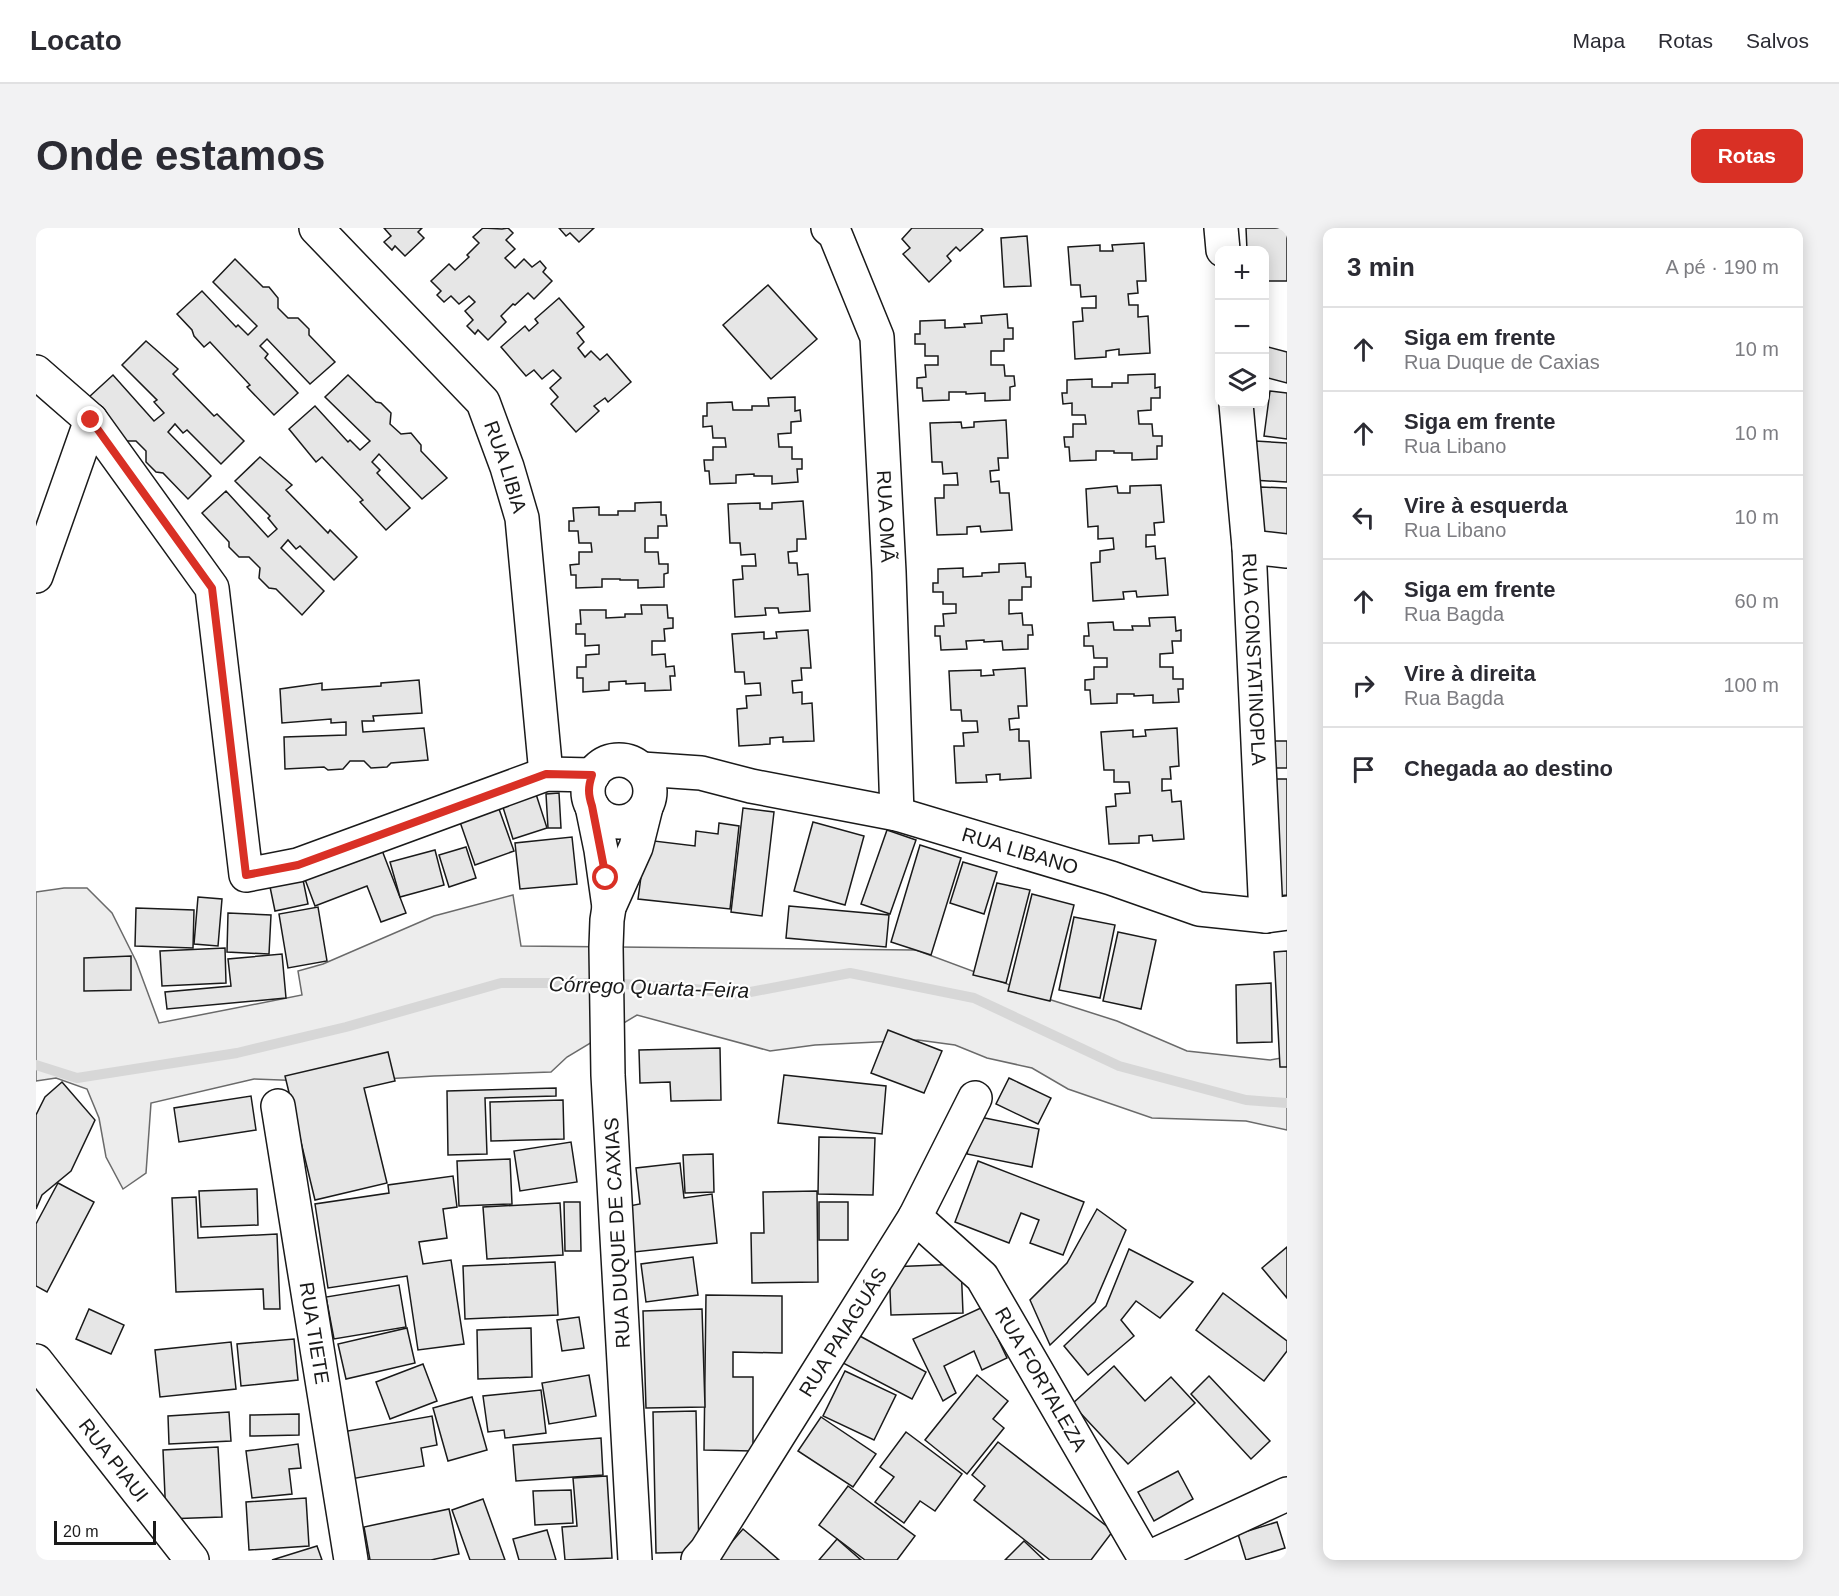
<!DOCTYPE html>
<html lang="pt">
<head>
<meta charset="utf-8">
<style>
  :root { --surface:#fff; --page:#f2f2f3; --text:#2b2b33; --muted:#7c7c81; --line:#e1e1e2; --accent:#d93025 }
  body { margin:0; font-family:Arial,sans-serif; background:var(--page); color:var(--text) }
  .controls { position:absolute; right:18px; top:18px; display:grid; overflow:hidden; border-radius:12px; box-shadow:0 3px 15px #0003 }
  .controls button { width:54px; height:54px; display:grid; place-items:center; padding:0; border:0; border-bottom:2px solid var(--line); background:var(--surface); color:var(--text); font:30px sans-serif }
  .scale { position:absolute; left:18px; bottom:15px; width:102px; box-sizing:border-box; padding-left:6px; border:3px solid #1a1a1a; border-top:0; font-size:16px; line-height:21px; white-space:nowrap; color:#1a1a1a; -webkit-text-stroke:4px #fff; paint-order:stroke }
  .stop { position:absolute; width:18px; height:18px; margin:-14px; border:4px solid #d93025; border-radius:50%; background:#fff }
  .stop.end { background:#d93025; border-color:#fff; box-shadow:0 2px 6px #0008 }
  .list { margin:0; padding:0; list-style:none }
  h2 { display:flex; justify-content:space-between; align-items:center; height:78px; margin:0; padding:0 24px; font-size:26px }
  h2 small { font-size:20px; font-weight:400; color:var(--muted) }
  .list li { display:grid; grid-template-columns:39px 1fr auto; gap:18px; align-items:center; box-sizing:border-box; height:84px; padding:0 24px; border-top:2px solid var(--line) }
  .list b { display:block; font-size:22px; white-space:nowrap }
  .list p { margin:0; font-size:20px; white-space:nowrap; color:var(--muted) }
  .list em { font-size:20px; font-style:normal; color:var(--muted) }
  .icon { flex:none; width:33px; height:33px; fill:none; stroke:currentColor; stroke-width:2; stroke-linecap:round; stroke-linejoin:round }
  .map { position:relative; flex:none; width:1251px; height:1332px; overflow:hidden; border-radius:12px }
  header { display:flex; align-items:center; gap:36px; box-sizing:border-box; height:84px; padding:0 30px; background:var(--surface); border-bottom:2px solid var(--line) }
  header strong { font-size:28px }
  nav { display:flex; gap:33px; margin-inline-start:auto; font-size:21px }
  .intro { display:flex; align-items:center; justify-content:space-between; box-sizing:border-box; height:144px; padding:0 36px }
  h1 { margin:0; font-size:42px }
  .button { padding:15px 27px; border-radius:12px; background:var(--accent); color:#fff; font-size:21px; font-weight:700 }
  main { display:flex; gap:36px; padding:0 36px }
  aside { flex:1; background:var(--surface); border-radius:12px; box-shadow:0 3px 15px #0003 }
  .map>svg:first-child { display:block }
  .green { fill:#ededed; stroke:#6a6a6a; stroke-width:1.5 }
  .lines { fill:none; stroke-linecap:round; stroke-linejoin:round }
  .stream { stroke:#d7d7d7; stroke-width:10 }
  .building { fill:#e6e6e6; stroke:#1a1a1a; stroke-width:1.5 }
  .minor-casing { stroke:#1a1a1a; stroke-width:36 }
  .minor { stroke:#fff; stroke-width:33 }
  .route { stroke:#d93025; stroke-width:8 }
  .labels { text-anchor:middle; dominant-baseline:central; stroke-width:4.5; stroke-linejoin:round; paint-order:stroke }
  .street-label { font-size:20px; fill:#1a1a1a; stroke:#fff }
  .water-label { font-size:21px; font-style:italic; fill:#1a1a1a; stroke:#fff }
</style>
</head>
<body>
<header>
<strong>Locato</strong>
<nav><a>Mapa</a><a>Rotas</a><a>Salvos</a></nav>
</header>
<div class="intro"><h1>Onde estamos</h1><a class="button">Rotas</a></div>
<main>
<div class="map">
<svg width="1251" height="1332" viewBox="0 0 1251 1332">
  <rect width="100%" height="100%" fill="#fff"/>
  <path class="green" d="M28,660H51L76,685L100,733L123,795L266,767L262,743L287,736L398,688L477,667L485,718L880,722L1009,770L1081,793L1151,823L1234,832L1251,829V902L1210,893L1116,890L1032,861L996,840L951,830L919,817L882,812L779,817L734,823L601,787L531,829L515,844L398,848L298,854L218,851L115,875L110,945L87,961L70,929L63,890L51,861L20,850L0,853V664Z"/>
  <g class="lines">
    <path class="stream" d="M0,837L41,850L201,825L310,799L465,755H567L640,759L704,766L814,745L938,770L1083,838L1210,872L1251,875"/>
  </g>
  <g class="building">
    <path d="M348,0H386L382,4L388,10L369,28L359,18L356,22L348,14L355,8Z"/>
    <path d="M447,0L466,1L472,0L477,5L470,12L479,21L469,30L479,40L488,31L496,39L504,33L510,40L507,44L516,53L498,71L492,65L479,77L477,76L465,88L470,94L452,112L442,102L439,106L431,98L437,92L429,83L439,74L433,68L423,76L415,68L408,74L401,67L405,63L395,53L413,36L419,42L433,29L431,27L443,15L437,9Z"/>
    <path d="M523,0H558L543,14L534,5L530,8Z"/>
    <path d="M876,0H945L947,2L924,23L920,19L911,28L915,33L893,54L867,26L874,20L866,11Z"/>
    <path d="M1210,0H1251V53H1228V22H1211Z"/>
    <path d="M991,8L995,58L968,59L965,10Z"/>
    <path d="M1108,15L1110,53H1101L1102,65L1092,66L1093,77H1102V89L1112,88L1114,125L1083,127V121L1070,123V129L1039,131L1037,94L1047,93L1046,80H1060V68L1045,69L1044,57H1035L1032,19L1064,17V23H1077L1076,17Z"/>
    <path d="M199,31L227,59H233L242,70V80L252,90H262L273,101V107L299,134L274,156L231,111L224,118L232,126L229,130L262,165L238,187L211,159L214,157L174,114L168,119L158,108L156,102L141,86L166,63L200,99L202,97L212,107L221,98L177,54Z"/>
    <path d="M732,57L781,111L735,151L687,97Z"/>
    <path d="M523,70L548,99L541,105L548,114L542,120L549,129L555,123L564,132L571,126L595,154L572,174L569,170L558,178L563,183L540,204L515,176L522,169L514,160L525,150L517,142L506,151L498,142L490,148L465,119L489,98L493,103L502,95L499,91Z"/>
    <path d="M971,86L972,100H977V111H968V123H955V137H968L969,148H978L979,158L974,159V172L949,173V165L930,166V164H913V172L887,173L886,160H881V150L890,149L889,137H902V128H889V116H879V106H884V93L909,92V100L929,99L928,96L946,95L945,88Z"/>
    <path d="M110,113L142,141L137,146L178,188L181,186L208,213L185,236L151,202L147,205L139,196L132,204L175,248L152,271L127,245L120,244L110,234V223L100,213H90L53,169L77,147L118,193L128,185L118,174L121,172L86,137Z"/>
    <path d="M1228,118L1251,124V155L1228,149Z"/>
    <path d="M1119,146V160L1124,159V170H1115V182L1102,183L1103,196H1116L1117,208H1126V218H1121V231L1096,232V225H1078V223H1060V232L1034,233L1033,219H1029L1028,209H1037V196H1050L1049,187H1036V175L1027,176L1026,165H1031V152L1056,151V159H1076V155H1092V147Z"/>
    <path d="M312,147L340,174L345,175L355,185L354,196L365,206L375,205L385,217V223L411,250L386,271L343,226L336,234L344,242L341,245L374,280L350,302L324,274L327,272L286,229L280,234L253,201L279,178L312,214L314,212L324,222L334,213L289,169Z"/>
    <path d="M1234,163L1251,165V211L1228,208Z"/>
    <path d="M759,169V183L764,182L765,193L755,194V205L742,206L743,219H756V231H766V241H761L762,254L736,256V248H718V246L700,247V255L674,256L673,243H669L668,232H677V219H690L689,210H677L676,198L667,199V188H671V175L696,174L697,182H716V178H733L732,170Z"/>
    <path d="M970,192L972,230H962L963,242L954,243L955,254L963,253L964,265H973L976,302L945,304L944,298L931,299V306L901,307L899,270H908V257H922L921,245L907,246L906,234H896L894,195L925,194L926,200L938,199V194Z"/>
    <path d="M1219,213L1251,215V254L1216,252Z"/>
    <path d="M224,229L256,257L250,262L292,305L294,302L321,329L298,352L264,318L260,321L252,312L245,320L288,363L266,387L240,361L233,360L223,350L224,340L213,329H203L193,319V314L166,285L190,263L232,309L241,301L232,290L234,288L199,253Z"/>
    <path d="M1125,257L1128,294L1118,295L1119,307H1110V319L1119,318L1120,331L1129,330L1132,367L1101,369L1100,363L1087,364L1088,371L1057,373L1055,335L1064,334V323L1078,321L1077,310L1062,311V298L1052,299L1050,261L1081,258L1082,265H1094V258Z"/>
    <path d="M1224,259L1251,260V319L1222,318Z"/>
    <path d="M767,273L770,311H761V323L752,324L753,335H761L762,347L772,346L774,383L743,385L742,380H729L730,387L699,389L697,352L707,351L706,338H720L719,326L705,327L704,315H694L692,276L724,275V281H736V275Z"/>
    <path d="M625,274V287H630L631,298H622V310H609V324H622L623,336H632V345L628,346V359L602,360V352H584V351H566V359L540,360V347H535L534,337L543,336V324H556L555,315H543L542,303H533V293H538L537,280L563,279V287H582V283H599V275Z"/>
    <path d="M989,335L990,349H995V359H986V372H973V386L986,385L987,397H996L997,407H992V421L967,422L966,413L948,414V412L930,413L931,421L905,422L904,408H899V398H908L907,386L920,385V376H907V364H897V355H902V341L927,340V349L946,348V345L963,344V336Z"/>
    <path d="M605,377H631L632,390H637V400L628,401L629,413H616V427L629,426L630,439L638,438L639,448H634L635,462L609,463V455L590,456V453L573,454V462L547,464V450H541V439H550V427L563,426V417L549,418V406H540V396H545L544,382H570V390L589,389V386H606Z"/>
    <path d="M1139,389L1140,403L1145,402V413H1136L1137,425L1124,426V439H1137V451H1147V461H1142L1143,474L1117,475V467L1098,468V466H1081V475L1055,476L1054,462H1049V452L1058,451V439H1071V430H1058L1057,418H1048V408H1053L1052,395L1077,394L1078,402H1097L1096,398H1114L1113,390Z"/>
    <path d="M772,402L775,440H765L766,452L756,453L757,465L766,464V476L776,475L778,513L747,514V509L734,510V516L703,518L701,481L711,480L710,468L725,467L724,455L709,456L708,444H699L696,406L728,404V411L741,410L740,404Z"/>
    <path d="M989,440L991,478H982L983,490L973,491L974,502L983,501V513H993L995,550L964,552V546L950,547L951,554L920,555L918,518H928L927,505L942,504L941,493H926L925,482H915L913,443L945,442V448L958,447L957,442Z"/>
    <path d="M383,452L386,485L337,488L338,493H326L327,504L388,500L392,532L355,535L351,539L335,540L328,533H314L307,541L292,542L288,539L249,541L248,509L310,507V494L295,495V491L246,495L244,461L286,455V462L345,458V455Z"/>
    <path d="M1141,500L1143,538L1134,539L1135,551H1126V563L1135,562L1136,574L1145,573L1148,611L1117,613L1116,607L1103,608V615L1073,616L1070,579L1080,578L1079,566L1094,565L1093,554H1078V542H1068L1065,504L1097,502V509L1110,508L1109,502Z"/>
    <path d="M1238,513H1251V540H1239Z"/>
    <path d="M1239,551H1251V667L1242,668Z"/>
    <path d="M499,563L511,600L477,611L465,573Z"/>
    <path d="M523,565L525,600H512L510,566Z"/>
    <path d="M707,580L738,584L726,688L695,684Z"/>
    <path d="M463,581L478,623L439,637L424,594Z"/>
    <path d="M777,594L828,608L809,677L758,663Z"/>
    <path d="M683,595L703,598L694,681L602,671L610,612L659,618L660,603L682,606Z"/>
    <path d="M851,602L880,612L854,686L825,676Z"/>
    <path d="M536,609L541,656L484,661L479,615Z"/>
    <path d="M344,617L370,685L345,694L331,658L279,678L267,646Z"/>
    <path d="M884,617L925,630L895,727L855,714Z"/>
    <path d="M430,619L440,650L413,659L403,627Z"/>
    <path d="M399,622L408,657L364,669L354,634Z"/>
    <path d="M927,634L961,644L948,686L914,675Z"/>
    <path d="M266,647L272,676L239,683L233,654Z"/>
    <path d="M961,655L994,662L970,755L937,747Z"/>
    <path d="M996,666L1038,677L1014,773L972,763Z"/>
    <path d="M162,669L186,671L182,718L158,716Z"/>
    <path d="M753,678L853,687L850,719L750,710Z"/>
    <path d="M282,679L291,733L252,740L243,686Z"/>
    <path d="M100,680L158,682L157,720L99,718Z"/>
    <path d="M192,685L235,687L233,726L191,724Z"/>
    <path d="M1038,689L1079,697L1064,770L1023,762Z"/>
    <path d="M1082,704L1120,712L1105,781L1067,773Z"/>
    <path d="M189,720L190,755L126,758L124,723Z"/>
    <path d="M1251,723V839H1244L1238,724Z"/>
    <path d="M246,726L250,770L131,781L129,764L195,758L192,731Z"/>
    <path d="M95,728V762L48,763V730Z"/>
    <path d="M1235,755L1236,814L1201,815L1200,757Z"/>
    <path d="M852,802L906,823L888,865L835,845Z"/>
    <path d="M684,820L685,872L635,873L634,854L604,855L603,822Z"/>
    <path d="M352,824L359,853L328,860L351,955L279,972L249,848Z"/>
    <path d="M748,847L850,858L846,906L742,895Z"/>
    <path d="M973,850L1015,870L1002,896L960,876Z"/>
    <path d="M26,854L59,892L35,943L6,967L0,981V887L9,869Z"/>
    <path d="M520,860V868L449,870L451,926L412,927L411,863Z"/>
    <path d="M215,868L220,902L143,914L138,880Z"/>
    <path d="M527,872L528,911L455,913L454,874Z"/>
    <path d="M939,888L1003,901L996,939L931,926Z"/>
    <path d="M783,909L839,910L837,967L782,966Z"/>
    <path d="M535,914L541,954L484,963L478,923Z"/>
    <path d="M677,926L678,964L649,965L647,927Z"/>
    <path d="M474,931L476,976L423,978L421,933Z"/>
    <path d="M942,933L1048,974L1027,1027L994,1015L1003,992L985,985L973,1015L919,994Z"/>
    <path d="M644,935L648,970L676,966L681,1015L598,1024L593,978L604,976L600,940Z"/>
    <path d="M417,948L421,979L407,981L411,1010L383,1014L387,1036L415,1032L428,1116L382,1122L371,1048L292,1060L279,976L353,965L352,957Z"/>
    <path d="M22,955L58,974L11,1064L0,1058V996Z"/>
    <path d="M221,961L222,997L165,999L163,963Z"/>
    <path d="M781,963L782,1054L716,1055L715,1005H728L727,964Z"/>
    <path d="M160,969L162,1010L241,1006L244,1081H228L227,1061L140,1064L136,970Z"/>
    <path d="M528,974H544L545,1023H529Z"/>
    <rect x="783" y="974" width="29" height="38"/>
    <path d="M524,975L527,1027L451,1031L447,979Z"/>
    <path d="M1061,981L1090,1002L1059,1074L1014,1117L994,1072L1031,1035Z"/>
    <path d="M1251,1019V1070L1226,1040Z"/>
    <path d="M1093,1021L1157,1054L1124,1090L1100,1073L1085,1092L1098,1108L1052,1147L1028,1118L1070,1078Z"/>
    <path d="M657,1029L662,1067L610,1074L605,1036Z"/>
    <path d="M519,1034L522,1087L429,1091L427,1038Z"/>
    <path d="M925,1036L927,1085L855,1087L853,1039Z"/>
    <path d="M363,1057L370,1099L298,1111L290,1069Z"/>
    <path d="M1187,1065L1251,1113V1123L1228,1153L1160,1102Z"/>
    <path d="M670,1067L746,1068V1125L697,1124V1149H717V1223L668,1222Z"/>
    <path d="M947,1079L971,1130L946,1142L938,1123L908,1138L920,1165L907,1173L877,1111Z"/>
    <path d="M53,1081L88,1097L75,1126L40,1111Z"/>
    <path d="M666,1081L669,1179L610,1180L607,1083Z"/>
    <path d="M543,1089L548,1120L526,1123L521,1092Z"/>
    <path d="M371,1100L379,1135L310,1151L302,1116Z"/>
    <path d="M495,1100L496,1149L442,1151L441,1102Z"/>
    <path d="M822,1107L890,1144L876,1171L807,1135Z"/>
    <path d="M258,1111L262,1152L205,1158L201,1116Z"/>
    <path d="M195,1114L200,1161L124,1169L119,1122Z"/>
    <path d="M387,1136L401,1173L354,1191L340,1154Z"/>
    <path d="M1078,1138L1109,1173L1135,1149L1159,1175L1092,1236L1036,1176Z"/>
    <path d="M809,1143L860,1167L838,1212L787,1188Z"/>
    <path d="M553,1147L560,1188L513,1196L506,1155Z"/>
    <path d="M941,1147L972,1173L957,1191L968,1200L931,1246L889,1212Z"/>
    <path d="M1173,1148L1234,1213L1215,1231L1155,1166Z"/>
    <path d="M505,1162L510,1205L469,1210L468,1202L452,1204L447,1168Z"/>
    <path d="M436,1169L451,1222L412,1233L397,1180Z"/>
    <path d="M660,1183L663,1324L620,1325L617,1184Z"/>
    <path d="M193,1184L195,1213L133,1216L132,1188Z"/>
    <path d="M263,1186V1207L214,1208V1187Z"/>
    <path d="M396,1188L401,1217L385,1220L388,1238L315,1251L306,1204Z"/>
    <path d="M785,1189L840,1226L817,1259L762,1223Z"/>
    <path d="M870,1204L926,1246L899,1283L884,1273L868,1295L839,1274L858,1249L844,1239Z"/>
    <path d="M565,1210L567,1247L480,1253L477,1217Z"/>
    <path d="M962,1214L1077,1303L1055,1332H1014L938,1272L949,1258L936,1247Z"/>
    <path d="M262,1216L265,1240L253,1241L256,1266L216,1270L210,1223Z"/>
    <path d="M182,1219L186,1289L130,1291L127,1222Z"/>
    <path d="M1142,1243L1157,1271L1118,1293L1102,1264Z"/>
    <path d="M571,1248L576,1330L529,1332L526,1299L541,1298L537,1250Z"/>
    <path d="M812,1258L879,1308L861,1332H829L783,1297Z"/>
    <path d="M535,1262L537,1295L499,1297L497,1263Z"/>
    <path d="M270,1270L273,1318L213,1322L210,1274Z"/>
    <path d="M447,1271L469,1332H434L416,1282Z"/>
    <path d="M413,1281L423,1326L395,1332H334L328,1299Z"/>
    <path d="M1241,1294L1249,1320L1210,1332L1202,1306Z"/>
    <path d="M707,1301L743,1332H680Z"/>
    <path d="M511,1302L520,1332H483L477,1311Z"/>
    <path d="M801,1311L825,1332H783Z"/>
    <path d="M988,1313L1008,1332H969Z"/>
    <path d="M281,1318L286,1332H236Z"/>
  </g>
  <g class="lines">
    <g class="minor-casing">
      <g id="minor">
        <path id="s1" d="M280,0L447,174L471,239L486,290L510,546"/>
        <path id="s2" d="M792,0L799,6L841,109L853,344L861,586"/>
        <path d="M1185,0L1187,22"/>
        <path d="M0,144L55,192L176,360L210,647L262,637L510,546L557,547"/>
        <path id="s3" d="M1200,176L1213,319L1230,688"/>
        <path d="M1213,319L1251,323"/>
        <path d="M0,348L55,192"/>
        <circle cx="583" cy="563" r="31"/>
        <path id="s4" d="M606,541L665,545L715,558L861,586L1075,650L1163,681L1230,688L1251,685"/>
        <path d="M556,578L565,622L573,679"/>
        <path id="s5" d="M242,878L315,1332"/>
        <path id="s6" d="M879,989L946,1049L1110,1332"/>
        <path id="s7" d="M0,1133L156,1332"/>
        <path d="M599,1332L572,847L570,719L571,692L573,679L600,619L610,579"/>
        <path id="s8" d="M662,1332L670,1323L879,989L939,870"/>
        <path d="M1108,1332L1251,1266"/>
      </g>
    </g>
    <use href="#minor" class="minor"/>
  </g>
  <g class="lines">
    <path class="route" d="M55,192L176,360L210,647L262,637L510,546L556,547C552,559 552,566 556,578L570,650"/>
  </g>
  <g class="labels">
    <g class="street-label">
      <text stroke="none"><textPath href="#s1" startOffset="310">RUA LIBIA</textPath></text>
      <text stroke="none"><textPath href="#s2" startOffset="300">RUA OMÃ</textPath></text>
      <text stroke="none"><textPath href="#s3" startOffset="256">RUA CONSTATINOPLA</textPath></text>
      <text stroke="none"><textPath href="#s4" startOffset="388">RUA LIBANO</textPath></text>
      <text transform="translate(581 1005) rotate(-93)">RUA DUQUE DE CAXIAS</text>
      <text stroke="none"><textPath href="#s5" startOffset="230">RUA TIETE</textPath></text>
      <text stroke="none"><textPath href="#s8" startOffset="270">RUA PAIAGUÁS</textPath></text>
      <text stroke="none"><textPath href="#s6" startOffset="208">RUA FORTALEZA</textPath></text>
      <text stroke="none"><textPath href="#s7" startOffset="126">RUA PIAUI</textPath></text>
    </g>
    <g class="water-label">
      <text transform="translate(613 759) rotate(2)">Córrego Quarta-Feira</text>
    </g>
  </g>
</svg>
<div class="controls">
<button>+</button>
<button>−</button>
<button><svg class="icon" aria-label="layers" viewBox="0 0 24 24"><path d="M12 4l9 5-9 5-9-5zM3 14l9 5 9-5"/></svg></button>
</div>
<div class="scale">20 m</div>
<div class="stop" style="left:570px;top:650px"></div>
<div class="stop end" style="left:55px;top:192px"></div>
</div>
<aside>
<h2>3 min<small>A pé · 190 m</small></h2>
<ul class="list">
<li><svg class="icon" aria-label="ahead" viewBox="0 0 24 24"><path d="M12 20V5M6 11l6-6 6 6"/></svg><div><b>Siga em frente</b><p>Rua Duque de Caxias</p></div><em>10 m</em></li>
<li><svg class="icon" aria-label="ahead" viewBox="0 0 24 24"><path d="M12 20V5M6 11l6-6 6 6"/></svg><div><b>Siga em frente</b><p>Rua Libano</p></div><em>10 m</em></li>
<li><svg class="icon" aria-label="left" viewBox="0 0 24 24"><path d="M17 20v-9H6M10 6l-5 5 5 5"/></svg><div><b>Vire à esquerda</b><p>Rua Libano</p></div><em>10 m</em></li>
<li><svg class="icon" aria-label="ahead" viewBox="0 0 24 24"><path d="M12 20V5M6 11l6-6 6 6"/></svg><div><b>Siga em frente</b><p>Rua Bagda</p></div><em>60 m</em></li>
<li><svg class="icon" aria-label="right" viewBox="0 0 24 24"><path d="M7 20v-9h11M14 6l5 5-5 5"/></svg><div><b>Vire à direita</b><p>Rua Bagda</p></div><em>100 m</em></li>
<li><svg class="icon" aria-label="arrive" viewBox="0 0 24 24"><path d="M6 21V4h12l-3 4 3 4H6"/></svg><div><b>Chegada ao destino</b></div></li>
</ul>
</aside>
</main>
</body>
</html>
